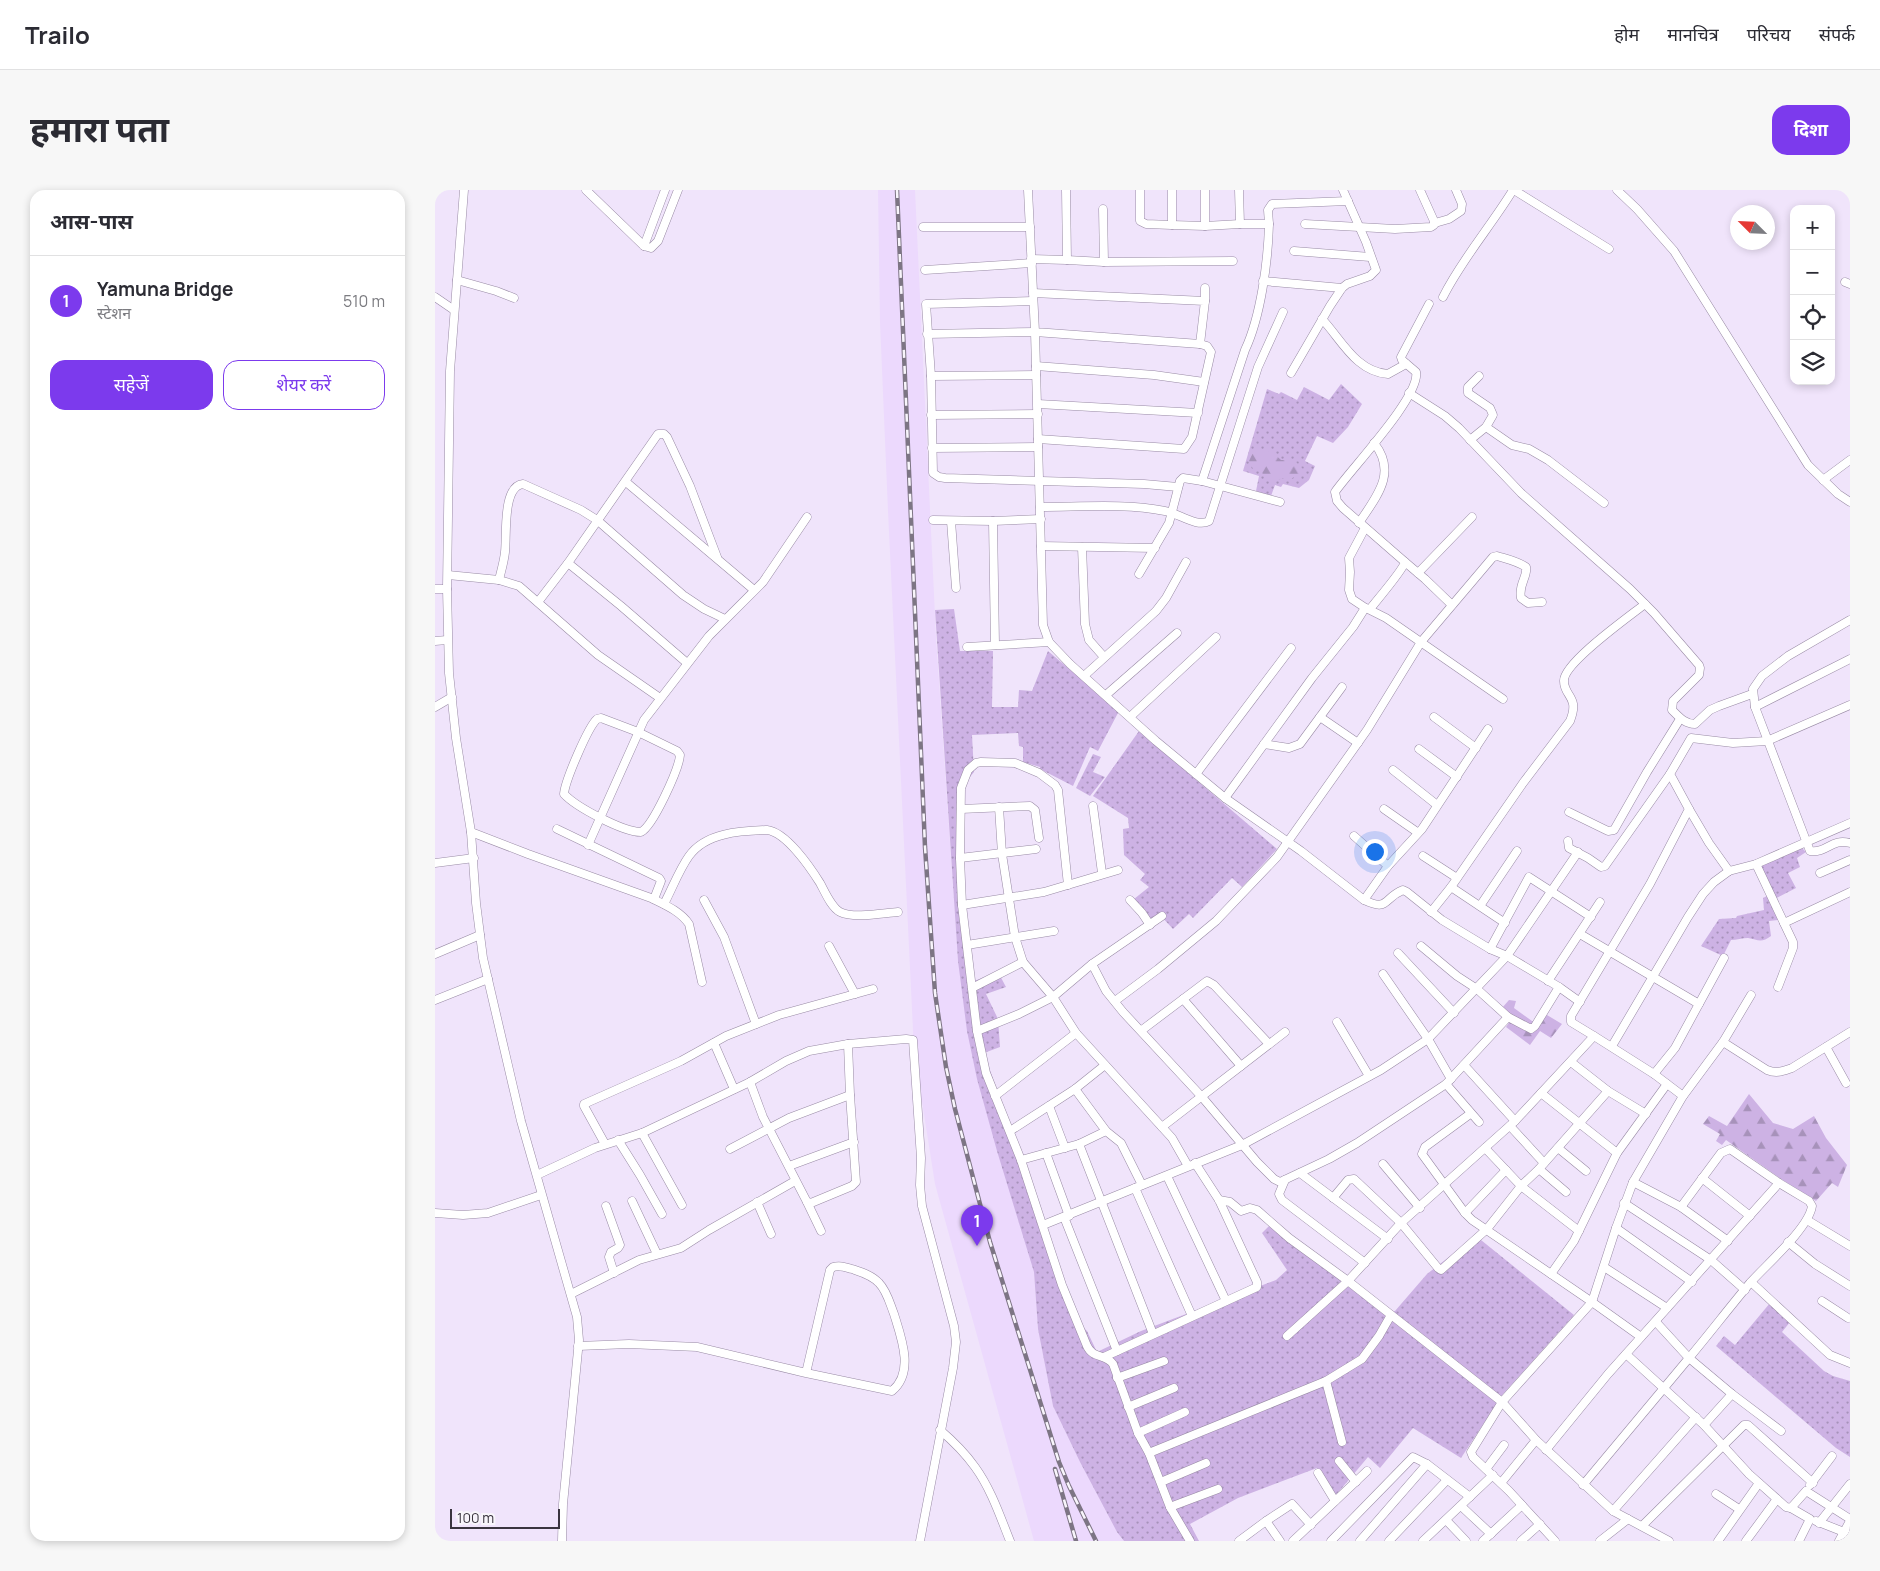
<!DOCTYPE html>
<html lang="hi">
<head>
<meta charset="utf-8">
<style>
  :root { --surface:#fff; --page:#f7f7f7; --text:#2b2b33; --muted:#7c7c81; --line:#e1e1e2; --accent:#7c3aed }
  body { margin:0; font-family:Manrope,"Noto Sans Devanagari",sans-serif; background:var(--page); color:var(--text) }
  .controls { position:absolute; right:15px; top:15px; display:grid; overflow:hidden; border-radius:10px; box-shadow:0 2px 8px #0003 }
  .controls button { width:45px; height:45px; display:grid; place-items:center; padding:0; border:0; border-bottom:1px solid var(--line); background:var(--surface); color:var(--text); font:25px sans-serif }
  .compass { position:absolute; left:1295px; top:15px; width:45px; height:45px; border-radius:50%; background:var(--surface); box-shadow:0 2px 8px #0003; rotate:294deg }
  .scale { position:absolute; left:15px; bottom:12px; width:110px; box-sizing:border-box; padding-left:5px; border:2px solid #3a343f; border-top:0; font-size:14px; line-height:18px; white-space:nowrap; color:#3a343f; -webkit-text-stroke:4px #f8f5fb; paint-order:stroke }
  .you { position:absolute; left:939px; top:661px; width:18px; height:18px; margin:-12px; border:4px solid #fff; border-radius:50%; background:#1a73e8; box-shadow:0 0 0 8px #1a73e833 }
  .badge { display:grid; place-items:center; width:32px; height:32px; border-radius:50%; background:var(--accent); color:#fff; font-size:16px; font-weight:700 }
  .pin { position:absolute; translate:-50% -41px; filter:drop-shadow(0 1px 2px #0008) }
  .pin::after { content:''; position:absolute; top:26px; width:18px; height:15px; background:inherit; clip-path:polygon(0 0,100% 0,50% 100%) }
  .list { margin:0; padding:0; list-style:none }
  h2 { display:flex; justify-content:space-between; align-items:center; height:65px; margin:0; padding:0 20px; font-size:21px }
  h2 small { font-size:16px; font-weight:400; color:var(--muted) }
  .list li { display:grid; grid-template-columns:32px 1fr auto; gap:15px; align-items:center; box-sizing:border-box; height:90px; padding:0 20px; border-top:1px solid var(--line) }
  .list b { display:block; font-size:19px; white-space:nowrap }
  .list p { margin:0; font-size:16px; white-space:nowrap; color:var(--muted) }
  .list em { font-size:16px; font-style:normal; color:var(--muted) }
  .actions { display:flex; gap:10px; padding:15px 20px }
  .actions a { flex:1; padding:11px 0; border:1px solid var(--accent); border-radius:15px; text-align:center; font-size:18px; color:var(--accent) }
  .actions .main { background:var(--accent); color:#fff }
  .icon { flex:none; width:28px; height:28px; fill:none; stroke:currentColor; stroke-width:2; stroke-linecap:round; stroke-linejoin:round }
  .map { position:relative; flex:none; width:1415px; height:1351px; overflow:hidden; border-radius:15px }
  header { display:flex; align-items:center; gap:30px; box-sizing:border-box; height:70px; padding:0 25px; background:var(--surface); border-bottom:1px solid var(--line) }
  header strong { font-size:24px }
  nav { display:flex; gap:28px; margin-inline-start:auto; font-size:18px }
  .intro { display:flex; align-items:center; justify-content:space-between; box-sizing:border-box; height:120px; padding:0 30px }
  h1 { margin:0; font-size:35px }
  .button { padding:12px 22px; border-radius:15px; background:var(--accent); color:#fff; font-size:18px; font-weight:700 }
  main { display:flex; gap:30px; padding:0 30px }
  aside { flex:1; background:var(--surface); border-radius:15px; box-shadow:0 2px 8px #0003 }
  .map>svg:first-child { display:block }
  .built { fill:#ecd9fd }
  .grass { fill:url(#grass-dots) }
  .forest { fill:url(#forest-firs) }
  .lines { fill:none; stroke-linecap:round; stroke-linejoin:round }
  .minor-casing { stroke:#998ba5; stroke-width:9 }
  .minor { stroke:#fff; stroke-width:8 }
  .rail-casing { stroke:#7d7584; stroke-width:4.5 }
  .rail { stroke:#f8f5fb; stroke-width:2.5; stroke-dasharray:8; stroke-linecap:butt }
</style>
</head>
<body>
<header>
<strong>Trailo</strong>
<nav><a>होम</a><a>मानचित्र</a><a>परिचय</a><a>संपर्क</a></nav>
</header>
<div class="intro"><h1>हमारा पता</h1><a class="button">दिशा</a></div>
<main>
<aside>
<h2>आस-पास<small></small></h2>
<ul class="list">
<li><span class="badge">1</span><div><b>Yamuna Bridge</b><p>स्टेशन</p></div><em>510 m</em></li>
</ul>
<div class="actions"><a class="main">सहेजें</a><a>शेयर करें</a></div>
</aside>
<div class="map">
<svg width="1415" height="1351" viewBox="0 0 1415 1351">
  <defs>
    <pattern id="grass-dots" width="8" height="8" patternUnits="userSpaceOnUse" patternTransform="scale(1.25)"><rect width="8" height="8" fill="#cdb2e4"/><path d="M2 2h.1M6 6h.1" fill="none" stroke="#a792ba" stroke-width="1.8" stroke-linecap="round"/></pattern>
    <pattern id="forest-firs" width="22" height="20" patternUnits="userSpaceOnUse" patternTransform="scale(1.25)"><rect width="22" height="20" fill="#cdb2e4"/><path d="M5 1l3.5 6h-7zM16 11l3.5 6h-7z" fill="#a792ba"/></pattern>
  </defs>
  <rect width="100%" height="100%" fill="#f0e4fb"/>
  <path class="built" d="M443,0H480L501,447L523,771L584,1029L599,1082L603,1139L618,1216L645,1272L682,1342L689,1351H599L500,994L479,861L453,321L445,132Z"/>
  <g class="grass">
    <path d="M906,194L927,214L913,237L898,253L882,246L870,271L880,276L874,290L864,298L848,294L846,297L840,295L836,306L821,301L824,286L808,281L832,199L844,204L846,202L862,210L869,197L894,210Z"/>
    <path d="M519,419L525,461H558L557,517H583L584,500L597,501L613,461L684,521L663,561L655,557L638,596L605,579V577L588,572V557L584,556L583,543L537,545L539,582L530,593L528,603L529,718L539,791L563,782L571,797L551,804L563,829L565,857L549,863L629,1094L647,1136L652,1141L662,1162L706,1141L841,1090L852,1080L827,1043L836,1034L852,1049L949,1124L960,1121L992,1084L1041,1046L1139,1125L1068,1204L1026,1268L978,1238L945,1278L933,1267L901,1305L882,1278L803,1308L755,1334L764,1351H689L682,1342L645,1272L618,1216L603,1139L599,1082L562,961L542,889L532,841L523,771L500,420Z"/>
    <path d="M704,541L842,659L807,697L797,688L758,728L754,724L738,739L724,724L716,730L710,720L699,709L714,697L705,690L710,684L689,665L688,639L694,638L693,628L658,606Z"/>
    <path d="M658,564L666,567L658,582L670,587L655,606L641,598Z"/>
    <path d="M1366,657L1371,662L1362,668L1365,677L1353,683L1361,698L1336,711L1343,730L1334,731L1336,746C1327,753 1323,750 1313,748C1308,748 1301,750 1296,750L1288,766L1266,756L1284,729L1301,728L1302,726L1329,720L1328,708L1338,703L1325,675Z"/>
    <path d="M1335,1113L1355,1132L1347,1142L1389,1181L1398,1186L1415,1191V1267L1401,1258L1281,1156L1289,1146L1300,1155Z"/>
  </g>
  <g class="forest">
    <path d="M820,258L837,262L846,270H859L869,280L856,289L849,288L836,292L826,282L818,279L814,271Z"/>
    <path d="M1074,810L1081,811L1079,818L1097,831L1106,832L1112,825L1127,834L1116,848L1105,841L1095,855L1071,837L1078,827L1067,818Z"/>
    <path d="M1314,904L1338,933L1358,939L1379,926L1391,948L1412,975L1403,997L1397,993L1381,1011L1346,989L1291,950L1287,955L1281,951L1285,944L1268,934L1274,926L1292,936Z"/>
  </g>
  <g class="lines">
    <g class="minor-casing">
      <g id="minor">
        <path d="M29,0L15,181L12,399L14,483L21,548L36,642L41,713L48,768L86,931L142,1127L144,1150L128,1314L127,1351"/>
        <path d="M151,0L209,56L216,58L223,51L243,0"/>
        <path d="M593,0L600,142L765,154L772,156L776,162L757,247L749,259L603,249"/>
        <path d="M705,0V31L711,34L737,35V0"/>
        <path d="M1079,0L1174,59"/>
        <path d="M1182,0L1202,19L1239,61L1373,275L1403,304L1415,312"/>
        <path d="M1000,33L1014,29L1026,21L1027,14L1021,0"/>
        <path d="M834,34L833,20L837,14L913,11"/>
        <path d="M870,34L960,39L996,37L999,35V31L985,0"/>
        <path d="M737,35L770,36L805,34"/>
        <path d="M770,36V0"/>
        <path d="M488,37H595"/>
        <path d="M209,56L230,0"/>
        <path d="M859,61L935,67"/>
        <path d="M596,69L632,70L631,0"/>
        <path d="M632,70L669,72L668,19"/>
        <path d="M669,72L798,71"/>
        <path d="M490,80L597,73"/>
        <path d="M22,90L61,101L79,108"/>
        <path d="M828,91L907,98"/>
        <path d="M1410,92L1415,94"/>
        <path d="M598,103L770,111L765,154"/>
        <path d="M0,107L19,120"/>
        <path d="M1008,107C1027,69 1056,36 1078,0"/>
        <path d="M598,111L491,114L496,186L498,283L504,287L510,288L709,294L743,297"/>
        <path d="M770,111V98"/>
        <path d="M887,129C906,149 921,182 953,184L971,174"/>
        <path d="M492,144L600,142L608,435L614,452L635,474L721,551L790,608L866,661L929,710C954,722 948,708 968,700L972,702L1007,730L1055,759L1072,766L1124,797L1145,812"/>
        <path d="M601,176L719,185L769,192"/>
        <path d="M856,183L895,116L907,98L912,94L935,86L941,80L931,52L908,0"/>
        <path d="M496,186L601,185"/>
        <path d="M974,203L1010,226L1024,238L1086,303L1195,399L1219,423L1264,475L1265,478L1264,485L1238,511L1237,520C1244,527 1250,534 1260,534L1275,520L1284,516L1317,504"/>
        <path d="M603,214L763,223"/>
        <path d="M496,225L603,224"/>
        <path d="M1051,237L1077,255L1094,259L1113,270L1169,313"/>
        <path d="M1035,250L1051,237L1058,225L1055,218L1033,203V197L1044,186"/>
        <path d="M497,258L603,257"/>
        <path d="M1388,290L1415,270"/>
        <path d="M767,291L810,160C826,126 833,71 834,34H805L804,0"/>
        <path d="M191,292L319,400"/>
        <path d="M605,317C646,317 690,313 730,321C743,323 762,338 774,331L823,177L848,122"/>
        <path d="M498,330L558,331L606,329"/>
        <path d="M516,331L521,398"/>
        <path d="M558,331L560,455"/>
        <path d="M924,333C941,307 963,283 939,253"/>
        <path d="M930,338L914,368L915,382L914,400L917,409L929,417L951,428L1068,509"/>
        <path d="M606,356L720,358"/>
        <path d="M647,357L650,434L654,450L669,467"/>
        <path d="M970,372L990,389L1017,415"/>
        <path d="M133,373L186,416L252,473"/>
        <path d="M983,383L1037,327"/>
        <path d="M704,384L734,333L745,291L748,288L767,291L845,312"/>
        <path d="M13,385L64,390L84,396L163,465L225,508"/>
        <path d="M64,390C66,381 69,372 70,362C72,346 67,296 88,294L146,320L162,330L248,405L269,419L290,429"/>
        <path d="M0,399H12"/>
        <path d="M103,412L133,373L223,244H229L232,247L255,296L282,367"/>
        <path d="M935,419C942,410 968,380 970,372L908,318L902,311L900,302C915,280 986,206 981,182L967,170L966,167L994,114"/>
        <path d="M1415,430L1353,466L1327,486L1318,499L1320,517L1375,661C1393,663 1396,648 1415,653"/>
        <path d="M0,451L12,450"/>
        <path d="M532,457L614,452"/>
        <path d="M649,486L721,421L731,408L751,372"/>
        <path d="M671,505L742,443"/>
        <path d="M0,517L17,507"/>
        <path d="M1320,517L1415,469"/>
        <path d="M695,527L781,447"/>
        <path d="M885,527L923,553"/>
        <path d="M999,527L1041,558"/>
        <path d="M166,528L203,542L242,561L245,565C244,579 218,636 206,642C188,642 141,617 129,604C130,591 153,537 162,529Z"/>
        <path d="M829,554L854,558L865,554L907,497"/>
        <path d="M984,559L1022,587"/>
        <path d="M958,580L1002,615"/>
        <path d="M761,584L856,458"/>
        <path d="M790,608L877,488L918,437L930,418"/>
        <path d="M658,616L667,683"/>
        <path d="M564,617L567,664L580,747L588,772L618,807L641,843L737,948L753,976"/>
        <path d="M526,619L595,616L600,620L604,648"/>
        <path d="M949,619L982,642"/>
        <path d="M1254,619L1274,653L1294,681"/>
        <path d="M1134,622L1173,641L1179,640L1212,582L1245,529"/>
        <path d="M122,639L224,688L226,691L219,709"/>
        <path d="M36,642L93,664L216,708C230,715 245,721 254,734L267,792"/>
        <path d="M919,646L953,676"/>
        <path d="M1133,651L1134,658L1153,668L1166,677L1170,676L1235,584"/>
        <path d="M153,655L209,530L274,446L328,392L372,327"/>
        <path d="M988,666L1022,688"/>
        <path d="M525,668L601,659"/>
        <path d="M0,673L39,668"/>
        <path d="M1321,674L1358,752V758L1343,797"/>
        <path d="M1385,683L1415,670"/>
        <path d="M633,695L623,600L620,595L604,583L580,573L546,572L541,573L533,580L526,598L525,668L527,715L542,841L551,883L586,970L627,1095L652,1156C658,1169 671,1164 678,1174L703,1243L714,1263L735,1317L755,1351"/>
        <path d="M1016,697L1070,733"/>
        <path d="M269,710L289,747L321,834"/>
        <path d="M695,710L707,723L715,735"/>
        <path d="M929,710L953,676L987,639L1053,539"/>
        <path d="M229,714C237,699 244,680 254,666C271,642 306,641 332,640C351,642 375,677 385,693C390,702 396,717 405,722C419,729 448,723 463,722"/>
        <path d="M527,715L609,702L683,680"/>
        <path d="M1045,716L1082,661"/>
        <path d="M996,722L1016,697L1088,593L1135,531C1145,506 1129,507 1129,491C1128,473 1195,426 1210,414"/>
        <path d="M1349,733L1415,702"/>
        <path d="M1145,744L1264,814"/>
        <path d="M532,755L619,741"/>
        <path d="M394,756L420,804"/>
        <path d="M986,756L1022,786L1042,799L1073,827L1096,839L1100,836L1124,797"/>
        <path d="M1055,759L1094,687L1156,727"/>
        <path d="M963,763L1019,823"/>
        <path d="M0,764L45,745"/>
        <path d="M657,774L671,801L688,822L767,907L822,972L839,989L845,992L894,969L922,953L1011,894L1073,827"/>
        <path d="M948,784L993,849L1016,889"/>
        <path d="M1113,791L1165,712"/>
        <path d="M537,798L588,772"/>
        <path d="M748,809L806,876"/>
        <path d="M0,810L53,789"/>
        <path d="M680,811L723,779L781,731L842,667L932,540L986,452L1058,367L1062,366C1072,369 1082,371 1091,377C1093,387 1083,394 1086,408L1093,413L1107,412"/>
        <path d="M902,832L934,886"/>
        <path d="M707,840L772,791L779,795L834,854"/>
        <path d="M542,841L584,824L618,807L657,774L727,726"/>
        <path d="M1159,846L1219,884L1248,906"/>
        <path d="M1288,852L1332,880C1342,884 1348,881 1357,878L1415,842"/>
        <path d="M279,853L299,899"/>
        <path d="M1177,856L1253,727L1268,704L1279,692L1294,681L1321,674L1415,633"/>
        <path d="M1391,857L1411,893"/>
        <path d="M1136,872L1173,901L1211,924"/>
        <path d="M1029,875L1080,931"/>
        <path d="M1219,884L1240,858L1289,768"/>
        <path d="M315,892L328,927L372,1012L376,1013L417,996L421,992L415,905L413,854"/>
        <path d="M1011,894L1044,932"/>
        <path d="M640,899L671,941"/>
        <path d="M1106,903L1182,963"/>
        <path d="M560,906L641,843"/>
        <path d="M614,916L630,958"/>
        <path d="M1035,924L990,957L987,964L1030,1023L1037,1030L1157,1112L1206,1147"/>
        <path d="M1075,936L1109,973"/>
        <path d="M727,937L850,842"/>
        <path d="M575,941L640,899L670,875"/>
        <path d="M207,943L247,1015"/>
        <path d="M183,950L205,985L227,1024"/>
        <path d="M170,954L149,916V914L246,871L291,846L344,825L438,799"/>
        <path d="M644,954L718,1144"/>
        <path d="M1050,958L1086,996L1144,1041"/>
        <path d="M1123,958L1151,981"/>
        <path d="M295,959L354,928L415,905"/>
        <path d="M611,963L634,1026"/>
        <path d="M586,970L644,954L671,941L686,953L707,995"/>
        <path d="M948,974L985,1018"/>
        <path d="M354,976L419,952"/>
        <path d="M1104,979L1131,1002"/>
        <path d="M865,983L953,1049"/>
        <path d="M102,985L160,958L207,943L315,892L351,871L374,861L413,854L471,849L478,850L486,968L485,995L487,1016L519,1136L521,1152L518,1178L485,1351"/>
        <path d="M732,986L791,1111"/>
        <path d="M1267,988L1315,1026"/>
        <path d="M850,990L844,1004L847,1010L930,1073"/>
        <path d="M1198,992L1246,1017L1293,1051"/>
        <path d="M700,998L757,1126"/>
        <path d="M898,1008L913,990L919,989L966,1033L1003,1078L1006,1080L1052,1039L1086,996L1104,979L1173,901"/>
        <path d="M784,1010L795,1012L806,1021L815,1018L822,1020L854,1048L913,1091L1067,1212L1101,1250L1178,1321L1234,1351"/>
        <path d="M197,1011L222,1064"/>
        <path d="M322,1012L336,1044"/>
        <path d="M372,1012L386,1041"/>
        <path d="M1189,1013L1276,1070L1310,1100"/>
        <path d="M171,1016L185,1055L183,1058L176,1062L174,1067L179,1083"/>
        <path d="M0,1023L28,1025L53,1023L106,1005"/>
        <path d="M1030,1023L1071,980"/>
        <path d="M629,1027L682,1161"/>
        <path d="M1372,1030L1415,1056"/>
        <path d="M608,1035L807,955L946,880L993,849L1072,766L1143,662"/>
        <path d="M1181,1038L1257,1092"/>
        <path d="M1353,1052L1380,1074L1415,1096"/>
        <path d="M1169,1077L1232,1118"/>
        <path d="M1116,1084L1139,1051L1182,963L1232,894"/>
        <path d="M1316,1092L1395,1165L1415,1173"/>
        <path d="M136,1104L204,1070L246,1058L274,1040L360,991"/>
        <path d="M1387,1111L1413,1128"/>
        <path d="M1221,1132L1254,1168C1275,1143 1294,1118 1315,1093C1330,1076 1374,1038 1377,1016L1374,1011L1344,993L1295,959L1286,963L1246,1017"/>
        <path d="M852,1146L913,1091L966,1033L1080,931L1159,846L1136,832V826L1215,694L1254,619L1235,584L1256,548L1298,553L1332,551L1415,515"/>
        <path d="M143,1156L194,1154L262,1157L371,1183L457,1201C480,1182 466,1147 459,1124C455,1114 452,1101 444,1093C437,1085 426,1082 417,1079C410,1077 405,1075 398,1077L395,1080L371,1183"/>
        <path d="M1191,1164L1269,1235L1314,1284L1351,1317L1356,1318L1371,1301L1415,1329"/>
        <path d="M669,1167L822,1097V1092L784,1010L760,973"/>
        <path d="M682,1188L729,1171"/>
        <path d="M891,1191L907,1252"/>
        <path d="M693,1217L739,1198"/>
        <path d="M1269,1235L1297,1204L1346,1241"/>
        <path d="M505,1240C518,1251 530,1263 540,1277C556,1299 565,1326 575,1351"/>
        <path d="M703,1243L750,1222"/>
        <path d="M1111,1260L1173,1184L1344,993"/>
        <path d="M714,1263L891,1191L927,1169L944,1146L956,1125"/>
        <path d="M904,1271L921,1292"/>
        <path d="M1051,1279L1069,1255"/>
        <path d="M883,1283L900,1311"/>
        <path d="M726,1292L771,1273"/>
        <path d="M1066,1293L1101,1250"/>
        <path d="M1148,1295L1254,1168L1297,1204"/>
        <path d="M1375,1295L1397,1266"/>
        <path d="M1281,1304L1304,1319"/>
        <path d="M1026,1316L1056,1344"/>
        <path d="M735,1317L783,1299"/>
        <path d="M1356,1318L1375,1329L1364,1351"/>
        <path d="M1178,1321L1261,1227"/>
        <path d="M1011,1330L1031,1351"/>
        <path d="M831,1331L845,1351"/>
        <path d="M1381,1331L1409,1342L1415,1347"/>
        <path d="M1384,1333L1415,1294"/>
        <path d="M1207,1336L1309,1235H1313L1378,1293"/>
        <path d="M804,1351L831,1331L857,1314L876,1335"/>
        <path d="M858,1351L932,1281"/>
        <path d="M896,1351L978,1267L992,1274L1035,1307"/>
        <path d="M925,1351L992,1274"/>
        <path d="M954,1351L1012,1290"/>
        <path d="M988,1351L1058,1285"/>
        <path d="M1048,1351L1087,1315"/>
        <path d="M1086,1351L1105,1334"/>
        <path d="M1120,1351L1074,1301L1038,1267L1036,1262L1067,1212L1157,1112L1181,1038L1198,992L1248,906L1288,852L1316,805"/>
        <path d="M1165,1351L1193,1329"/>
        <path d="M1283,1351L1324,1293"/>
        <path d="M1311,1351L1342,1309"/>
        <path d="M1404,1351L1415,1331"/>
      </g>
    </g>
    <use href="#minor" class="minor"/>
    <g class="rail-casing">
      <g id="rail">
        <path d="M462,0L490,657L500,803L511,877L520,919L555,1052L624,1272L634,1296L661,1351"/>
        <path d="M620,1279L641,1351"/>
      </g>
    </g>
    <use href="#rail" class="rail"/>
  </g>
</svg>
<div class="controls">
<button>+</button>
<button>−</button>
<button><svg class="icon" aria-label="locate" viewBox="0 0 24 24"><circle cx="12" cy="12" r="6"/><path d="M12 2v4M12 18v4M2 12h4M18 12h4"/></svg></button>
<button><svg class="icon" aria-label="layers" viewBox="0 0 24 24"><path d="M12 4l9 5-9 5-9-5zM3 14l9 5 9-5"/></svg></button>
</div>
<svg class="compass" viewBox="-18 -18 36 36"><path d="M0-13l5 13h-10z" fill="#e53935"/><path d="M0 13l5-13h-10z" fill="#7c7c81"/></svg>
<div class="scale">100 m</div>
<div class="you"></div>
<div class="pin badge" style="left:542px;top:1056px">1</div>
</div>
</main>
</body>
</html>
